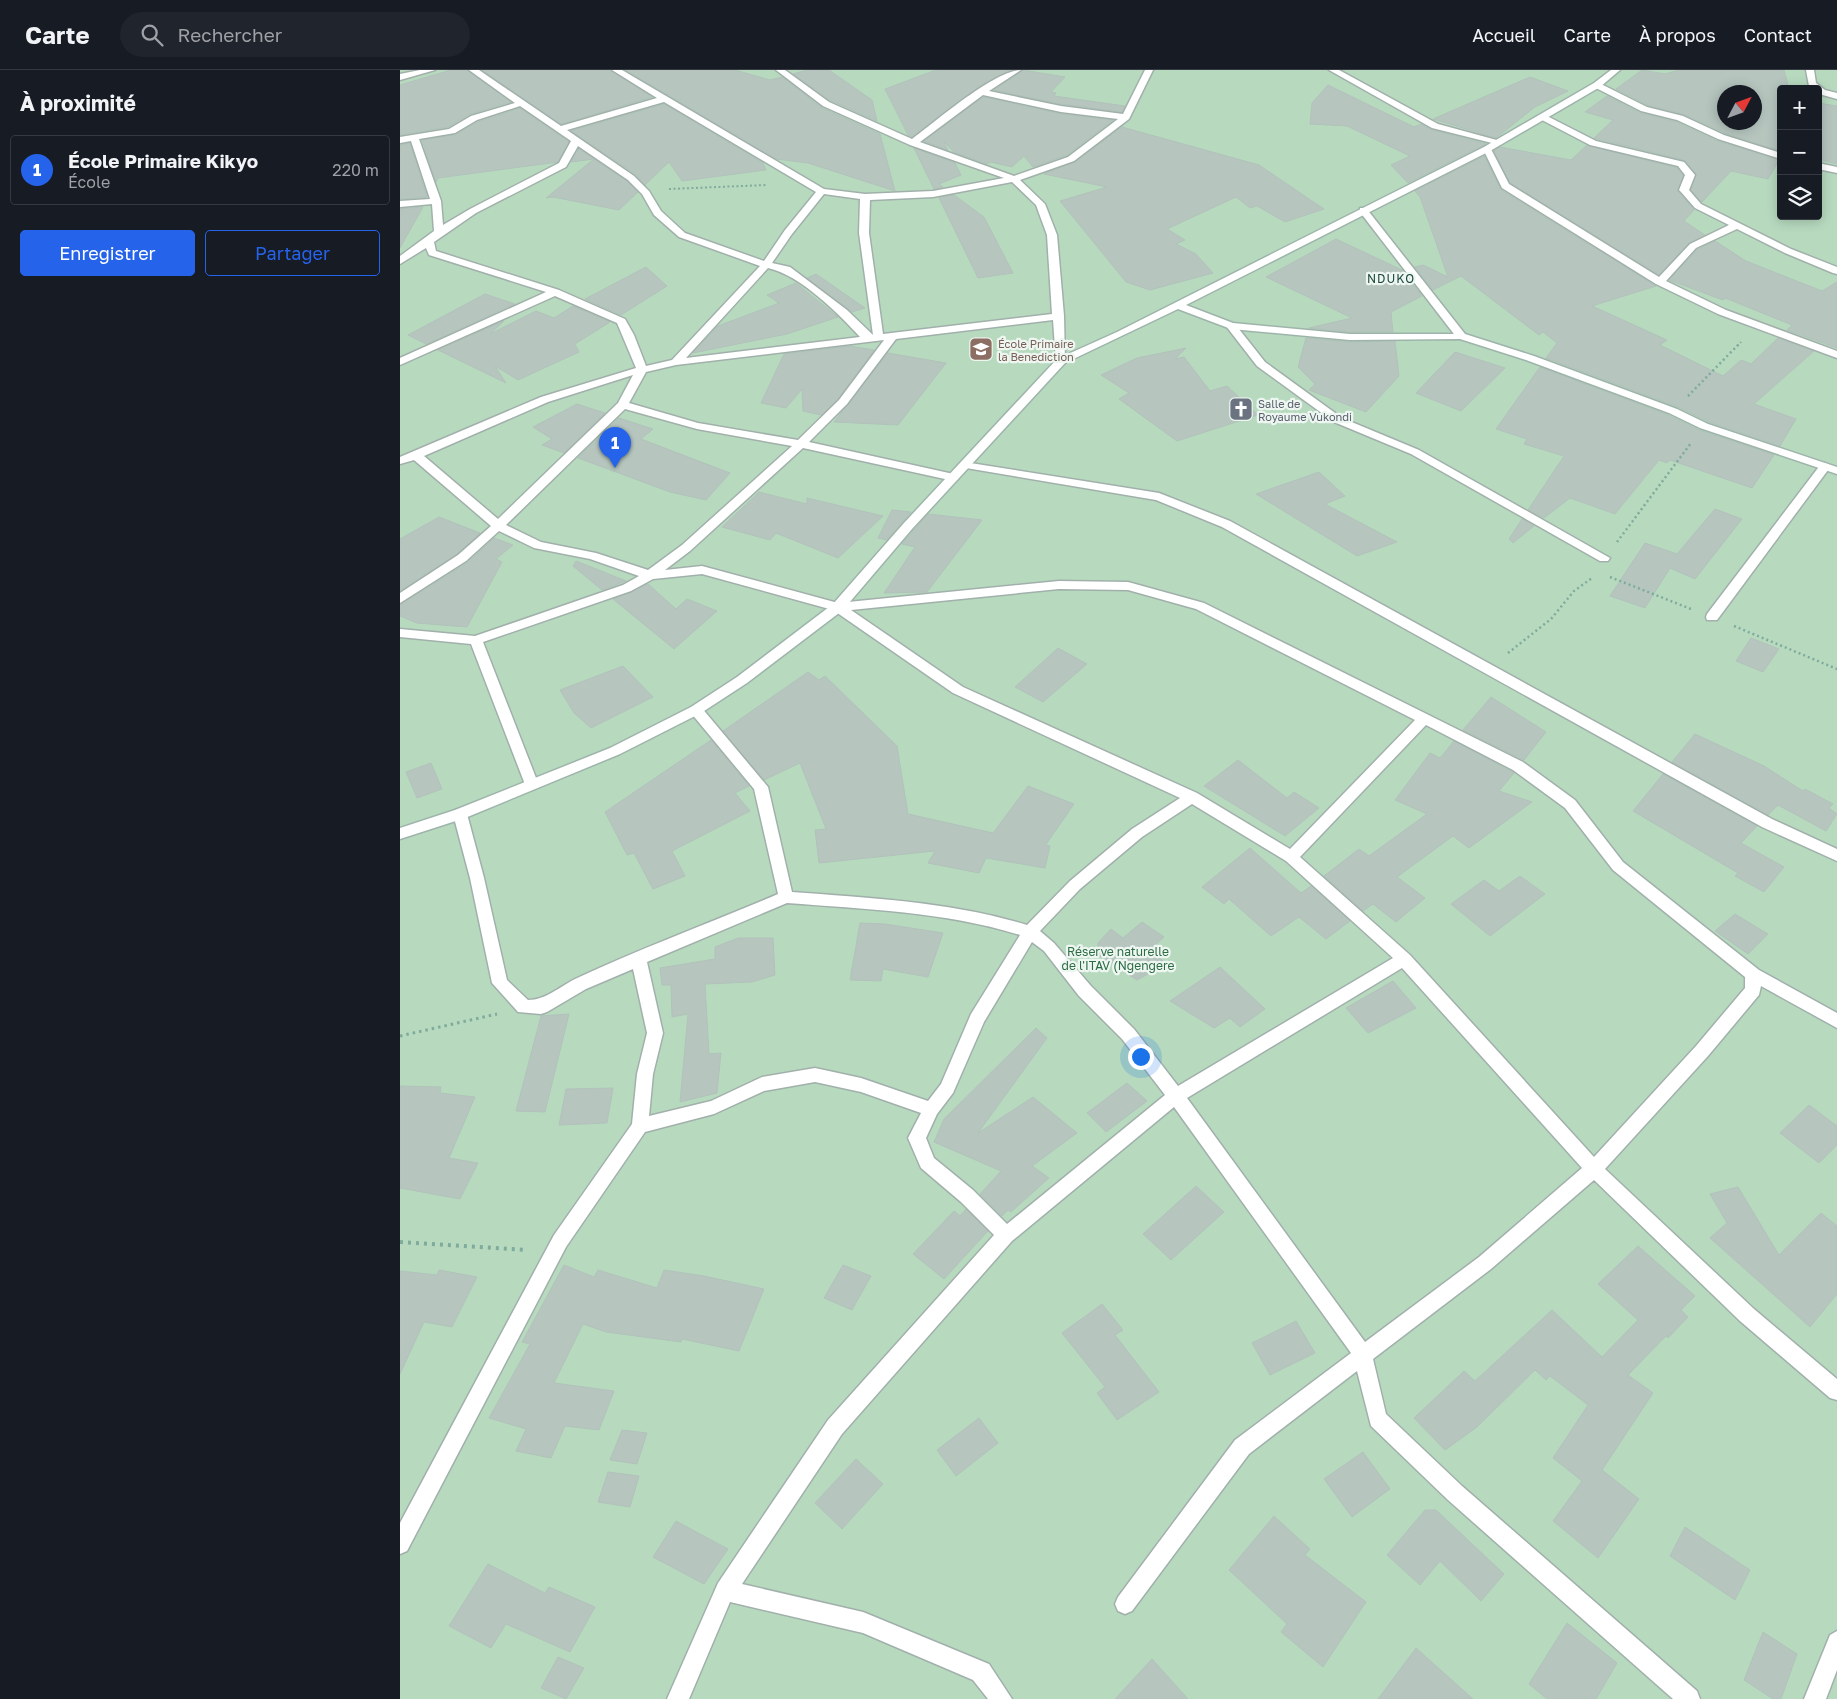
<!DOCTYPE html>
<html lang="fr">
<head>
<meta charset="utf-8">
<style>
  :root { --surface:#171b24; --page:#20242c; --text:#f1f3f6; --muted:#9ea1a6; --line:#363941; --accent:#2563eb }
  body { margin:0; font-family:"Golos Text",sans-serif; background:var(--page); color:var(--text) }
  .controls { position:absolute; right:15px; top:15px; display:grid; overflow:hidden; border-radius:5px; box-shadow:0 2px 12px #0003 }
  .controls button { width:45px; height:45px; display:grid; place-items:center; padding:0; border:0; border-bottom:1px solid var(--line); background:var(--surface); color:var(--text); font:25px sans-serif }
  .compass { position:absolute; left:1317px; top:15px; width:45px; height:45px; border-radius:50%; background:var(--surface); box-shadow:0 2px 12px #0003; rotate:49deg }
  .you { position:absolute; left:740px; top:986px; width:18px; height:18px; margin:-12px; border:4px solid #fff; border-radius:50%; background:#1a73e8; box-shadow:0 0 0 8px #1a73e833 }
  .badge { display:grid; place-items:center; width:32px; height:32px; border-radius:50%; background:var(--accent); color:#fff; font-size:16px; font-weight:700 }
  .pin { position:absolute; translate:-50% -41px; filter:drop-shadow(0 1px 2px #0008) }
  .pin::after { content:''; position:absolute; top:26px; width:18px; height:15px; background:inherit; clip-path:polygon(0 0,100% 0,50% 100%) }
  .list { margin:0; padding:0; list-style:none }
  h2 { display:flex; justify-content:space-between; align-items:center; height:65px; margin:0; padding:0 20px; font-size:21px }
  h2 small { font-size:16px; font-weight:400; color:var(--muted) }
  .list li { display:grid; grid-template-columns:32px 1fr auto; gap:15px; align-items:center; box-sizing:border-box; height:70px; margin:0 10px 10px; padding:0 10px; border:1px solid var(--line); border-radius:5px }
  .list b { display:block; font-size:19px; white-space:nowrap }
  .list p { margin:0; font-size:16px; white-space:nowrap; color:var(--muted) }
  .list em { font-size:16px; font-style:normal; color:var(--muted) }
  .actions { display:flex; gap:10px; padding:15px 20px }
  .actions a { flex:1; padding:11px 0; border:1px solid var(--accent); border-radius:5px; text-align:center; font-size:18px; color:var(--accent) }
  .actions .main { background:var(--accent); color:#fff }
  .icon { flex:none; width:28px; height:28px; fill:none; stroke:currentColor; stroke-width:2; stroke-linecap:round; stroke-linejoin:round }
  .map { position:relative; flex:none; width:1437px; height:1629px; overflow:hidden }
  header { display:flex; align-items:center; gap:30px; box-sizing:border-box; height:70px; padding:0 25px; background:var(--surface); border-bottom:1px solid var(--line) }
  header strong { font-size:24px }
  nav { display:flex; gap:28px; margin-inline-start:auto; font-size:18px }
  .search { width:350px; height:45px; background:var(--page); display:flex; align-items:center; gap:12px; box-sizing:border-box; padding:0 18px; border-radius:28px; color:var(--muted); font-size:19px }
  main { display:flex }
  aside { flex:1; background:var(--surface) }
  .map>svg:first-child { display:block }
  .green { fill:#b7dabf; fill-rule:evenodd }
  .building { fill:#b6c6bf; stroke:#b1c2ba; fill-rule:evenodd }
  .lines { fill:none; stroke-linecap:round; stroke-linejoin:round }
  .street-casing { stroke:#a1b0ab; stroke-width:3 }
  .secondary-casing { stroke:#9eb4ab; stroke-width:3 }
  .path-far3 { stroke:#7fab9c; stroke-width:2; stroke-dasharray:2 2.5; stroke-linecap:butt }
  .path-far2 { stroke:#7fab9c; stroke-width:2.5; stroke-dasharray:2 3; stroke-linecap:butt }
  .path-far1 { stroke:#7fab9c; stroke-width:3; stroke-dasharray:2.5 4; stroke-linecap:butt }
  .path { stroke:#7fab9c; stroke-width:4; stroke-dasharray:3 5; stroke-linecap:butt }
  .street { fill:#fff; fill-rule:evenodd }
  .secondary { fill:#fff; fill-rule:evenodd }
  .labels { text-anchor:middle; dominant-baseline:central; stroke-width:4.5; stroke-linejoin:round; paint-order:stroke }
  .far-education-label { font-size:11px; fill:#785e54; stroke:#eef6f2; text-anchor:start }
  .far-worship-label { font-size:11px; fill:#5b616d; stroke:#eef6f2; text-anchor:start }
  .far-quarter-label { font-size:12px; letter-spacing:1px; fill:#1d483d; stroke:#eef6f2 }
  .park-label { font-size:12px; fill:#2c6c43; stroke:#eef6f2 }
</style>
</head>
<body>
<header>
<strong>Carte</strong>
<div class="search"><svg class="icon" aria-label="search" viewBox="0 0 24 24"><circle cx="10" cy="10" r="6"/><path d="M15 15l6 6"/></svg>Rechercher</div>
<nav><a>Accueil</a><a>Carte</a><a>À propos</a><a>Contact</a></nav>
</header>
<main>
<aside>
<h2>À proximité<small></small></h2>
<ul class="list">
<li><span class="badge">1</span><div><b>École Primaire Kikyo</b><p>École</p></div><em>220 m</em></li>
</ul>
<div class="actions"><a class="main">Enregistrer</a><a>Partager</a></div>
</aside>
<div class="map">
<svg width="1437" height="1629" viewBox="0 0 1437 1629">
  <rect width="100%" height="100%" fill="#dee9e4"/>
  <path class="green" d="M0,0H1437V1629H0ZM1381,19H1418V146H1381ZM1324,22H1354V52H1324Z"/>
  <g class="building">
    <path d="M51,0H67L111,32L70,44L48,57L0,65V15Z"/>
    <path d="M82,0H210L252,27L161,54Z"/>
    <path d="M226,0H335L370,10L382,7L422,38L480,64L495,121L408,93L376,89Z"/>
    <path d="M407,0H429L472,30L477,51L430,30L393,4Z"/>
    <path d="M536,0H612L580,16L512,67L508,65L485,19Z"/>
    <path d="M623,0L665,7L651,22L656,23L654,26L725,36L722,42L661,34L594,20Z"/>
    <path d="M1242,0L1265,4L1279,0H1384L1389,19H1381V81L1325,63L1283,44L1248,35L1216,19ZM1324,22H1354V52H1324Z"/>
    <path d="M1130,7L1168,21L1135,37L1096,68L1033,49Z"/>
    <path d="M928,15L1014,57L1021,54L1032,60L1086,74L1008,113L991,95L1010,86L947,56L910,54L912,33Z"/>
    <path d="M1207,26L1240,43L1276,52L1317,71L1379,90L1368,109L1331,101L1302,132L1291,120L1296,104L1284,90L1194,68L1213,50L1185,42Z"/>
    <path d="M583,27L661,44L713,50L667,85L633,97L624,86L612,97L591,92L587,94L554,82L543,71L548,80L524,71Z"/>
    <path d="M1418,33L1437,36V94L1418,89Z"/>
    <path d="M264,34L363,93L366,100L282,111L269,92L245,115L235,104L171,61Z"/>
    <path d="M120,38L169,72L158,92L38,108L36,112L22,70L55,65L78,52Z"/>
    <path d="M722,57L859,95L924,139L885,152L857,136L850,138L836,127L767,159L785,170L776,174L796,184L813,203L750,220L726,212L660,131L707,117L644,104L675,92Z"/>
    <path d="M10,73L27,127L0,129V75Z"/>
    <path d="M1187,75L1277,98L1283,105L1278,121L1294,140L1284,151L1305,165L1289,173L1259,205L1110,113L1094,81L1100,77L1171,90Z"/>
    <path d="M514,78L555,93L561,105L539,114L543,117L534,119Z"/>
    <path d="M179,79L194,89L171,92Z"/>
    <path d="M1084,86L1101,120L1256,216L1192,236L1267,270L1260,275L1323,306L1341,290L1351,294L1378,268L1414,281L1354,334L1396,349L1380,376L1309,352L1278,337L1146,288L1157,273L1143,262L1139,265L1061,206L1033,220L1015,197L1023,195L1048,207L1020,127L1015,121Z"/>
    <path d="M194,89L227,111L238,122L219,140L153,127L146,128Z"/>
    <path d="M554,125L584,147L613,203L578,208L539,128Z"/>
    <path d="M23,137L0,178V139Z"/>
    <path d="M936,169L1002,200L1022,226L991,242L993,262H950L909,258L952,248L866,207Z"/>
    <path d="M1315,171L1346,191L1422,221L1437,212V278L1387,260L1392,255L1325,228L1323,230L1269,210L1297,180Z"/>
    <path d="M246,197L267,216L221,245L185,229Z"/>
    <path d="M416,204L465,238L452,242L407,208Z"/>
    <path d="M396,213L438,247L387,264L293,283L318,256L379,233L367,225Z"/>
    <path d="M85,224L115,234L26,274L8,265Z"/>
    <path d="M173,236L210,252L175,274L179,282L118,310L95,296L106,313L38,280L104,251L90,264L136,241L154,248Z"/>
    <path d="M906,268L950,272L995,271L999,306L966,342L909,320L915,314L898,297Z"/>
    <path d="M450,276L474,280L438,329L421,345L403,341L402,319L386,338L361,333L384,284Z"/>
    <path d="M786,278L775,289L784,287L810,321L827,316L858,345L777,371L719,329L729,323L701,305L737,288Z"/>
    <path d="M1055,282L1105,298L1061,341L1016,323Z"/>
    <path d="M488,283L546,293L498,355L434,352Z"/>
    <path d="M1140,297L1268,345L1299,360L1374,385L1352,418L1270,390L1267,393L1259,390L1215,444L1170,428L1144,448L1128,440L1164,386L1124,374L1127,369L1096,359Z"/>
    <path d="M177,334L205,343L164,383L142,375L152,369L133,357Z"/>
    <path d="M219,348L253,359L241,369L330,403L306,430L270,422L178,388Z"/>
    <path d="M919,402L945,426L925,434L997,472L957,486L856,424Z"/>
    <path d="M359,422L407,434V428L483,446L438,488L376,463L370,470L322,457Z"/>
    <path d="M1315,439L1342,449L1295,509L1270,498L1245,538L1210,526L1245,473L1277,484Z"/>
    <path d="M492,440L511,442L487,470L478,468Z"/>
    <path d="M528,444L582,450L527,522L484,523L515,477L502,474Z"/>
    <path d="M39,447L80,463L57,484L0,521V469Z"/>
    <path d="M1122,449L1134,456L1113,473L1109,469Z"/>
    <path d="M94,468L113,475L96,489L102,492L67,557L17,553L0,546V535L67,493Z"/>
    <path d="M176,491L226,511L202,520L173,496Z"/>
    <path d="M248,514L276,539L287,529L317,541L274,579L213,529Z"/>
    <path d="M1351,568L1379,579L1363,602L1336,591Z"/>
    <path d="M658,578L687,594L643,632L615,617Z"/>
    <path d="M223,596L253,627L191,658L174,643L160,620Z"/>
    <path d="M408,602L419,610L425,606L497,676L508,744L593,763L628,716L674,734L647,773L646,775L650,776L645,798L586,788L579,803L528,793L535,781L419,793L415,760L426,759L400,693L364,710L323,661Z"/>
    <path d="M1091,627L1146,662L1124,690L1063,660Z"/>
    <path d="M1295,664L1364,696L1403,721L1405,719L1433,734L1429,738L1437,744L1426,761L1378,735L1368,745L1272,692Z"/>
    <path d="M311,670L349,716L335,723L350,741L272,781L285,806L253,819L234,783L227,785L205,742Z"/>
    <path d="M1054,671L1114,703L1099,721L1132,732L1069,778L1053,766L997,807L1025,828L996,852L973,834L963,841L924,806L959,779L969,786L1027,744L995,730L1030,683L1040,688Z"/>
    <path d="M838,690L887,728L894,722L919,738L885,766L804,716Z"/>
    <path d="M31,693L42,719L17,728L6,702Z"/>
    <path d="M1263,704L1357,756L1341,773L1384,797L1364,822L1335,806L1338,803L1233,741Z"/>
    <path d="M850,778L901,823L911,816L950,851L926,869L899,847L871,866L829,829L824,834L802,817Z"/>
    <path d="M1120,806L1145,824L1090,866L1051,834L1084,810L1099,821Z"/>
    <path d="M1335,844L1368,864L1348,884L1315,861Z"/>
    <path d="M742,852L764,867L751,879L766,894L737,910L698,885V873L711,859L723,868Z"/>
    <path d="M460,853L485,854L543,863L528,907L483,899L481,911L450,910Z"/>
    <path d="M338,868H373L375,905L352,912L305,914L309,984L321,983L317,1023L280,1032L288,944L272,947L271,915H262L260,898L315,889V877Z"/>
    <path d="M820,897L865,939L840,957L830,948L814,958L770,931Z"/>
    <path d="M993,911L1016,938L968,963L946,938Z"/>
    <path d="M169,944L145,1042L116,1041L141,946Z"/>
    <path d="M636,958L647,968L578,1063L633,1027L677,1063L632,1096L649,1108L611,1142L608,1140L602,1146L580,1124L601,1101L534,1072L544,1049Z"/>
    <path d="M727,1013L747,1031L706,1062L687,1043Z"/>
    <path d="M0,1016L41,1017L40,1023L75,1027L49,1088L78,1093L60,1129L0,1118Z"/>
    <path d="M213,1018L207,1053L159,1055L166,1019Z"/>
    <path d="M1409,1035L1437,1056V1075L1419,1093L1380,1063Z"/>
    <path d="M796,1116L824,1142L771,1190L743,1164Z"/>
    <path d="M1338,1117L1379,1185L1421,1143L1437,1156V1224L1410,1257L1310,1168L1327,1153L1310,1124Z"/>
    <path d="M566,1139L588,1161L544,1209L513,1184L554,1141L560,1146Z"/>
    <path d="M1238,1176L1295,1226L1281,1240L1288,1247L1268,1268L1266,1266L1228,1305L1253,1323L1202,1400L1239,1429L1198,1488L1153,1451L1182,1411L1153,1388L1188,1335L1150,1306L1146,1310L1135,1300L1077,1357L1045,1380L1014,1348L1064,1301L1075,1311L1152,1240L1202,1287L1238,1250L1198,1214Z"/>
    <path d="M164,1195L194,1207L198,1200L257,1218L264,1200L304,1206L364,1219L339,1281L282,1269L281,1272L206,1262L183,1254L154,1313L214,1321L199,1360L165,1356L151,1388L116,1381L126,1359L89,1348L130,1274L122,1272Z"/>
    <path d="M443,1195L471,1206L452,1240L424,1228Z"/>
    <path d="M39,1200L77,1207L52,1257L24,1252L0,1304V1201L37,1205Z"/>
    <path d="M702,1234L723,1260L715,1265L759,1322L717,1350L697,1323L705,1317L662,1263Z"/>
    <path d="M896,1251L915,1283L870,1305L852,1273Z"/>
    <path d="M579,1348L598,1373L556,1406L537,1380Z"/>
    <path d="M222,1360L247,1363L237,1394L210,1390Z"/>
    <path d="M963,1382L990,1419L952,1447L924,1409Z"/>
    <path d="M456,1389L483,1414L442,1459L415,1433Z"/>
    <path d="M208,1402L239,1406L230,1437L198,1432Z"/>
    <path d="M1025,1440H1036L1104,1504L1081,1531L1040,1491L1020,1515L987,1485Z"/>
    <path d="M874,1446L910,1479L905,1485L966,1532L923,1597L881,1562L887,1554L829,1500Z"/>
    <path d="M276,1451L328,1479L304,1514L253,1487Z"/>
    <path d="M1285,1457L1350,1500L1335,1530L1270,1486Z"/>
    <path d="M88,1494L145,1523L149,1517L195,1537L170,1582L106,1554L91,1578L49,1556Z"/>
    <path d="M1167,1553L1217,1593L1196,1629H1147L1129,1614Z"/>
    <path d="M1363,1562L1397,1584L1381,1629H1373L1344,1610Z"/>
    <path d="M1016,1578L1073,1629H978Z"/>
    <path d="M158,1587L184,1598L166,1629L141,1618Z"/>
    <path d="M752,1589L788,1629H715Z"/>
  </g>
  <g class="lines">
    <g class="street-casing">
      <g id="street">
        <path d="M20,0H35L0,10V4Z"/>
        <path d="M69,0H79L161,56L257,28L212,0H222L424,119L465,124L533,121L604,108L510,75L423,36L376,0H385L429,32L512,69C535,52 595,0 621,0L589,21L661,36L723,44L745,0H753L729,49L674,91L620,110L645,134L657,165L664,246L665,293L661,294L656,291L653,250L496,269L447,334L409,372L558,405V409L554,411L403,378L290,481L265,500L302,496L438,533L659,511L728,512L804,533L1123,692L1175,730L1223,792L1359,900L1437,943V958L1361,916L1359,925L1308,986L1205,1099L1354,1239L1437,1309V1330L1430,1328L1340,1251L1194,1110L1091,1199L973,1289L986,1344L1062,1416L1297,1621L1300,1629H1273L1048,1430L971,1356L957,1301L849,1384L732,1541L725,1544L718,1541L715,1534L718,1527L835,1370L951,1283L774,1037L612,1171L442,1364L342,1514L463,1542L589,1594L612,1629H588L573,1610L463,1563L330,1532L289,1629H267L318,1513L428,1350L594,1165L561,1132L521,1098L508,1068L521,1043L461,1022L415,1012L364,1021L314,1044L245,1062L166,1177L7,1481L0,1484V1453L154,1165L232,1054L237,1004L247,963L233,899L186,919L147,942L141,944L118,942L92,913L70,808L53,744L55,740H65L67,744L84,808L107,910L128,930C146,930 159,917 175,909C241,878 310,853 378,824L354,719L291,643L289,640L291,637H301L368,717L392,822C471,828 552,832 627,855L670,811L732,759L780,728L553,623L433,540L302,504L253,509L231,521L83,572L138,713L131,718L126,717L71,574L0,567V559L75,566L223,515L239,506L190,489L134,478L99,461L66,491L0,533V523L58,485L91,456L14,390L0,394V387L141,327L236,298L217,253L155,226L0,295V288L146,222L29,185L26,178L0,194V186L34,161L32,134L0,137V131L30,129L11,71L0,73V67L49,59L71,46L115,33ZM583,25L661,42L718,49L668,87L614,106L520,72ZM264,32L416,122L385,160L364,191L285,163L261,141L249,121L234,106L167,60ZM120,36L171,71L159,93L70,139L43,155L41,131L19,69L55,63L77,50ZM178,76L228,110L242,124L254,145L279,167L360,196L272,290L246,296L234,265L225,249L159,220L36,181L34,172L76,143L166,97ZM612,112L636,135L647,165L652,244L483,264L469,163L470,130L533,127ZM424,124L460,129L459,163L473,265L447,240L390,197L372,193L392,164ZM368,198C400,205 438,243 460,267L286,288ZM484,270L439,330L398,370L298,353L229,333L246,302L276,295ZM233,305L218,333L98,449L24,386L148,332ZM225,339L297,359L392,376L282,475L248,500L196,483L141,472L106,455ZM659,519L728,520L796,539L1015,650L890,779L797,723L563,617L451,540ZM1026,655L1113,700L1165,738L1213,800L1345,907V918L1296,976L1194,1087L1010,885L900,787ZM792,734L886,791L993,888L778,1016L734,959L691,916L654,873L640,861L680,819L742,767ZM387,833C465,839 546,842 620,865L571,944L541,1014L528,1031L461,1008L415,998L362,1007L311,1031L249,1046L253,1004L263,963L247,892ZM632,872L644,881L679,926L722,969L765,1025L607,1154L573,1120L534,1088L526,1068L537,1044L553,1023L584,952ZM1002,898L1182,1098L1079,1187L965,1272L787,1028Z"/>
        <path d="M929,0H939L1038,54L1104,72L1100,75L1032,58Z"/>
        <path d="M1406,0H1414L1416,13L1425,20L1437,23V29L1419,24L1418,19L1409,16Z"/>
        <path d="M1197,12L1247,37L1283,46L1324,65L1381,83V89L1318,69L1277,50L1241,41L1194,17L1193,15Z"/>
        <path d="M1143,44L1196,71L1284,92L1295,105L1289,120L1301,134L1391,179L1437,197V204L1433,203L1385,183L1337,159L1296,178L1266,211L1326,240L1437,281V288L1318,244L1256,214L1102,118L1083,79L1084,77L1091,79L1109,114L1259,207L1290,174L1329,155L1295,138L1281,122L1279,120L1285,105L1278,96L1190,75L1140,49L1139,47Z"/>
        <path d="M1418,93L1437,97V103L1418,99Z"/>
        <path d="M960,138H966L1065,264V268H1057L960,142Z"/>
        <path d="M831,253L835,254L865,292L942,348L1019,380L1210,488L1208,491H1200L1011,384L934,352L857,296L826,256Z"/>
        <path d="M564,392L759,423L830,451L1372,749L1437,779V791L1362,757L822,457L756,430L560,397L558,395Z"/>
        <path d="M1425,393L1431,396L1317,550H1307L1306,547L1307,544L1421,394Z"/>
        <path d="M1437,1561V1600L1426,1629H1404L1430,1565Z"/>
      </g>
    </g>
    <g class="secondary-casing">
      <path id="secondary" d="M1211,0H1220L1200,17L1090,81L786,235L833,253L950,264H1065L1134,286L1277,339L1308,354L1437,397V404L1300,358L1269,343L1126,290L1060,269L950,270L831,259L778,239L665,293L512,459L443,540L347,613L301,643L220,684L65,748L0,769V758L55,740L210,678L291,637L337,607L433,534L504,453L657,289L717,262L1084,77L1194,13Z"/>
    </g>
    <g class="path-far3">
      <path d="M269,119L367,115"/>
      <path d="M1337,276L1341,272"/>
    </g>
    <g class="path-far2">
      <path d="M1288,326L1339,274"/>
      <path d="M1217,472L1291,373"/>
      <path d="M1210,507L1291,539"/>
      <path d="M1334,556L1437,599"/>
      <path d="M1108,583L1151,549L1174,521L1192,508"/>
    </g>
    <path class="path-far1" d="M0,966L97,944"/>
    <path class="path" d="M0,1172L127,1180"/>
    <use href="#street" class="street"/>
    <use href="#secondary" class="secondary"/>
  </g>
  <defs>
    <g id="school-square" transform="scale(1.25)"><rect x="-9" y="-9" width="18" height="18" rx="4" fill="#8d6e63" stroke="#eef6f2"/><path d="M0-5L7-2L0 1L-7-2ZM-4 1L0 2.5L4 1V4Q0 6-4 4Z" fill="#fff"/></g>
    <g id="church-square" transform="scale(1.25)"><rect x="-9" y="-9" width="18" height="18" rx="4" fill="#6b7280" stroke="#eef6f2"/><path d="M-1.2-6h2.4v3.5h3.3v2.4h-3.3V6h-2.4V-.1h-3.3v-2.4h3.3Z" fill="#fff"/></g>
  </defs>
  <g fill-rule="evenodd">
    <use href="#school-square" x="581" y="279"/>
    <use href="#church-square" x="841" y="339"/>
  </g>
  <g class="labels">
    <g class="far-education-label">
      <text x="598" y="273">École Primaire<tspan x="598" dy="13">la Benediction</tspan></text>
    </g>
    <g class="far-worship-label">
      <text x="858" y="333">Salle de<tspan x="858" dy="13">Royaume Vukondi</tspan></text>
    </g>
    <g class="far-quarter-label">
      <text x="991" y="208">NDUKO</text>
    </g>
    <g class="park-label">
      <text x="718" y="881">Réserve naturelle<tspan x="718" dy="14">de l'ITAV (Ngengere</tspan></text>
    </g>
  </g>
</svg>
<div class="controls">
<button>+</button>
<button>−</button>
<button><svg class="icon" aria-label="layers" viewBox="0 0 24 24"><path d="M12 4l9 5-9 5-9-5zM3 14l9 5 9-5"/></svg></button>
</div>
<svg class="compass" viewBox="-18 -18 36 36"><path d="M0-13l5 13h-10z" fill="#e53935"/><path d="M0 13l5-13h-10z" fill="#9ea1a6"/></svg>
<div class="you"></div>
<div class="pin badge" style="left:215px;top:398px">1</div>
</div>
</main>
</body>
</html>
